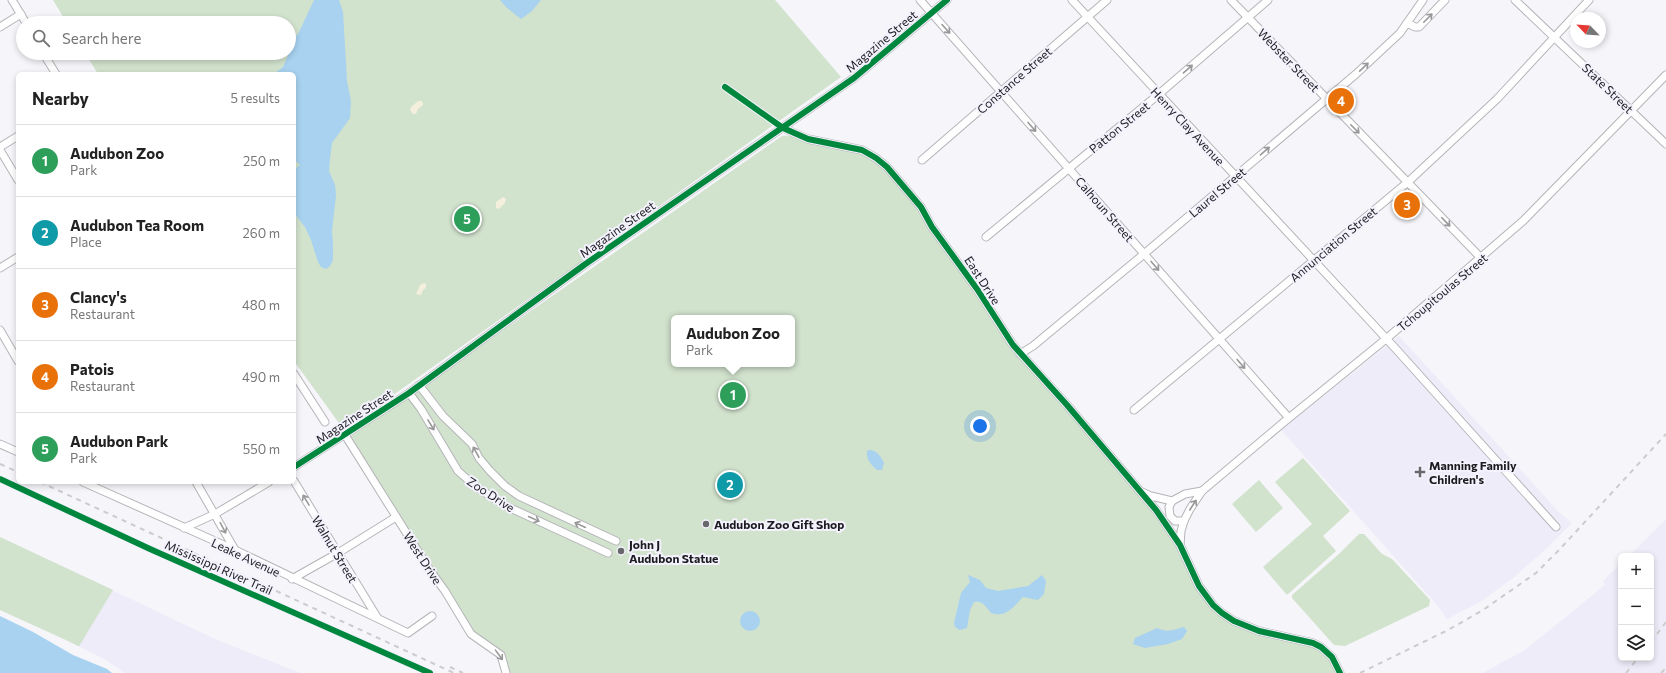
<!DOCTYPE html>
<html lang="en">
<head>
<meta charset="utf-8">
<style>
  :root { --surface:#fff; --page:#f6f6f6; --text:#222; --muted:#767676; --line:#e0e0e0; --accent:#68686c }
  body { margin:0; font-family:Commissioner,sans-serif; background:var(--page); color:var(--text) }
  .controls { position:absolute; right:12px; bottom:12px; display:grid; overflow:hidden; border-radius:6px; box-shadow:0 2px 6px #0003 }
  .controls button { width:36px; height:36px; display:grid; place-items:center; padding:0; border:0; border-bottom:1px solid var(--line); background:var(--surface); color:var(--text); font:20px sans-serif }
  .compass { position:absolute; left:1570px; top:12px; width:36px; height:36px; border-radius:50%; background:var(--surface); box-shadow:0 2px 6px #0003; rotate:295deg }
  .you { position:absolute; left:980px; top:426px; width:14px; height:14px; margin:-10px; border:3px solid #fff; border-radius:50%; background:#1a73e8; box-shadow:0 0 0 6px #1a73e833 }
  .badge { display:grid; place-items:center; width:26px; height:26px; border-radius:50%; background:var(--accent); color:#fff; font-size:13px; font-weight:700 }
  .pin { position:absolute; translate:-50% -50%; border:2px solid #fff; box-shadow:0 1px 4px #0006 }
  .popup { position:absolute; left:671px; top:315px; width:124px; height:52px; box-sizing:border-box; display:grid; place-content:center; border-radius:6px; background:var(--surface); filter:drop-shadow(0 1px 3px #0005); font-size:13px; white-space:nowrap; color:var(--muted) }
  .popup b { font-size:15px; color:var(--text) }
  .popup::after { content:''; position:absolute; left:50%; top:100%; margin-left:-8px; border:8px solid transparent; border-top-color:var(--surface) }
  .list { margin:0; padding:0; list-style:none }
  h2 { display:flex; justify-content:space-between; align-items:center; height:52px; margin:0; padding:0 16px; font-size:17px }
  h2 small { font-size:13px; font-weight:400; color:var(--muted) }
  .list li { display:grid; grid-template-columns:26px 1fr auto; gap:12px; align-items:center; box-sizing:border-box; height:72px; padding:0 16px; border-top:1px solid var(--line) }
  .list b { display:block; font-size:15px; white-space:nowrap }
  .list p { margin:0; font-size:13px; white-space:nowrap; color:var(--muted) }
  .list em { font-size:13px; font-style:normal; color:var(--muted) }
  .icon { flex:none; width:22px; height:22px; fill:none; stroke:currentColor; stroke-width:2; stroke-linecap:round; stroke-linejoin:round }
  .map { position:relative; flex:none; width:1666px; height:673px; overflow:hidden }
  .search { position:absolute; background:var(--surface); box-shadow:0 2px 6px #0003; left:16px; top:16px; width:280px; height:44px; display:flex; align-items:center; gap:10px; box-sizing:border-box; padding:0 14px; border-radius:22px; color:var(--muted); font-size:15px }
  .panel { position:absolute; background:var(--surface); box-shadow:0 2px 6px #0003; left:16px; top:72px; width:280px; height:412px; border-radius:6px }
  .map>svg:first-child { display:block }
  .built { fill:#eeecf9 }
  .green { fill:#d1e2cd; fill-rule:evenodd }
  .sand { fill:#f4efdd }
  .water { fill:#a8d2f0 }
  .pier { fill:#f5f5fa }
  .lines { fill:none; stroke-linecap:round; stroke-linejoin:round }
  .minor-casing { stroke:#b5b5b9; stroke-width:9 }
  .minor { stroke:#fefefe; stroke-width:7 }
  .rail { stroke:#cccccd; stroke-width:2; stroke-dasharray:5 5; stroke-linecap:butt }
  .cycleway-casing { stroke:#f4f2fd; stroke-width:8 }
  .cycleway { stroke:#00873e; stroke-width:6 }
  .oneway { stroke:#98989a }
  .poi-dot { fill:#68686c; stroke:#f4f2fd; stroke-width:1.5 }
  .labels { text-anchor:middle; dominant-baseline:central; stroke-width:4; stroke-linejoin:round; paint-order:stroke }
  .street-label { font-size:12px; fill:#1c1c20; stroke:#f4f2fd }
  .poi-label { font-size:12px; font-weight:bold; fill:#1c1c20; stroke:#f4f2fd; text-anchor:start }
</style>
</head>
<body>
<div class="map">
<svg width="1666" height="673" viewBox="0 0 1666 673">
  <rect width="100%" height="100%" fill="#f5f5fa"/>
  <g class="built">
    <path d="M1399,336L1560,513L1572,523L1546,549L1513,578L1480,602L1447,619L1438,606L1281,430Z"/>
    <path d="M1666,519V673H1482L1525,650L1605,585L1603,581L1621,563V658H1651V556H1629Z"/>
    <path d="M0,537L215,639L300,673H123L78,648Z"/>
  </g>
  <g class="green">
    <path d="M53,0H775L841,77L344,430L294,361V74H98L85,53H289V23H67Z"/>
    <path d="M797,135L862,150L902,184L1020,354L1164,522L1213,605L1234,621L1313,643L1332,657L1340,673H506L500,655L471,634L429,569L351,436L782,136ZM674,318H792V364H674Z"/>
    <path d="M1303,458L1350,511L1323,536L1336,551L1287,595L1263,567L1312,524L1275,482Z"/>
    <path d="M1259,480L1283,508L1256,532L1232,504Z"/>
    <path d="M1359,534H1364L1382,554L1392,559L1430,600L1429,606L1345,646L1334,645L1292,598V595L1339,554Z"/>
    <path d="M0,537L113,590L78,648L0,612Z"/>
  </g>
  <g class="sand">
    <path d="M418,101H422L423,105L418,109L416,114H413L410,110L411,107Z"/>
    <path d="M503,197L506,199L505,203L499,209L496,208V202Z"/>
    <path d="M424,283L426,284V288L423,290L421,295L416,294L420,285Z"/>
  </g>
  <g class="water">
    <path d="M314,0H339L343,12L347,81L351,101L350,118L332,143L330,159L329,171L335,185L336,195L332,231L333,245V260L330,266L326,269L321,267L318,262L311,240L305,227L294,213V170L300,165L294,159V74H274L283,67L289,53V47L299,32Z"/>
    <path d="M500,0H541L532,11L521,19L507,8Z"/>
    <path d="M869,450C877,450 881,457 884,463L882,470H877C871,465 866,459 867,451Z"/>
    <path d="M968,575L980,580L986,588L998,591L1028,586L1042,575L1046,581L1044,594L1038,600L1023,597C1013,607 1007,618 991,613C986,607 983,600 974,602L970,610L967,628L960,630L955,627L954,623L961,593L970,582Z"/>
    <circle cx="750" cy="621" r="10"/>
    <path d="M0,612L123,673H0Z"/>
    <path d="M1184,627L1187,631L1182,639L1168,644L1145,648L1133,644L1135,638L1157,628C1167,633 1174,630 1184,627Z"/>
  </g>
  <path class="pier" d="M0,610L68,641L106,660L125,673H112L107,669L73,655L33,632L0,616Z"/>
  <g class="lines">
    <g class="minor-casing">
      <g id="minor">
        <path d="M12,0L26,23"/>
        <path d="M920,0L1289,418"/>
        <path d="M1072,0L1395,348L1556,527"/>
        <path d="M1231,0L1481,258"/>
        <path d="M1515,0L1666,144"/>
        <path d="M1407,23L1415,27H1419L1445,0"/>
        <path d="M0,27L21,14"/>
        <path d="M43,53L56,74"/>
        <path d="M783,128L808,139L862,150L876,158L887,167L921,207L932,227L977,289L1013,345L1067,405L1156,510L1180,545L1199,586L1213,605L1222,613L1234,621L1259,631L1313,643L1321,647L1332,657L1340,673"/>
        <path d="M0,147L18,136"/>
        <path d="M0,150L18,180"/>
        <path d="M922,160L1107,0"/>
        <path d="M986,237L1159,94L1268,0"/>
        <path d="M0,268L18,257"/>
        <path d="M0,330L18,361"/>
        <path d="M1020,354L1033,346L1144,254L1356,74L1400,33L1423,0"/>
        <path d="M294,374L325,422"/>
        <path d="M419,385L443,416L472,444L479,458L490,471L505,486L519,496L616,541"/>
        <path d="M409,393L421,409L458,471L475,486L504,505L608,553"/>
        <path d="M1134,410L1408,182L1497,99L1589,0"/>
        <path d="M345,435L429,569L445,591L471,634L501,655L506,673"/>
        <path d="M0,444L18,452"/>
        <path d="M294,467L409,393L584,265L854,78L947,0"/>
        <path d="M294,481L377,617"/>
        <path d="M83,482L235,550L408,633L432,616"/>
        <path d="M196,482L235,550"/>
        <path d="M1142,492L1151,496L1172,501L1185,494L1202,491"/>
        <path d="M1172,501L1169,507L1170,516L1175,521H1184"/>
        <path d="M184,528L215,514L269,482"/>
        <path d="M1180,545L1181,531L1184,521L1190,509L1202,491L1284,422L1386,339L1523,221L1666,75"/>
        <path d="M292,579L338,553L396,517"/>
      </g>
    </g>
    <use href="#minor" class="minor"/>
    <g class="rail">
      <path d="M0,464L18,472"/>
      <path d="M40,482L454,673"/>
      <path d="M1651,642L1666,622"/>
      <path d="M450,667L463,673"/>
      <path d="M1360,673L1448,630L1483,610L1536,573L1560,549L1666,434"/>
      <path d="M1626,673L1638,658"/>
      <path d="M1661,673L1666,668"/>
    </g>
    <g class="cycleway-casing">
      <g id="cycleway">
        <path d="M725,87L783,128L808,139L862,150L876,158L887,167L921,207L932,227L977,289L1013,345L1067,405L1156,510L1180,545L1199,586L1213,605L1222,613L1234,621L1259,631L1313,643L1321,647L1332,657L1340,673"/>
        <path d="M294,467L409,393L584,265L854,78L947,0"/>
        <path d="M0,479L150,549L430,673"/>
      </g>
    </g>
    <use href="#cycleway" class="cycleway"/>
  </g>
  <defs><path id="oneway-shaft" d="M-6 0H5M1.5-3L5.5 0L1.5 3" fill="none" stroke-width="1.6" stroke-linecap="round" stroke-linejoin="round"/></defs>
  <g class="oneway">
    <use href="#oneway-shaft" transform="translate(1428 18) rotate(-45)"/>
    <use href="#oneway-shaft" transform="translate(946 29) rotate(48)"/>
    <use href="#oneway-shaft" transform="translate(1364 67) rotate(-44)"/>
    <use href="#oneway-shaft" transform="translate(1188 69) rotate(-41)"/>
    <use href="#oneway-shaft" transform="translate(1032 127) rotate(49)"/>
    <use href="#oneway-shaft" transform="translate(1355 129) rotate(45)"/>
    <use href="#oneway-shaft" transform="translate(1265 151) rotate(-41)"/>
    <use href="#oneway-shaft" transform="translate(1446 222) rotate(46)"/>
    <use href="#oneway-shaft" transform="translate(1155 266) rotate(49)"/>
    <use href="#oneway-shaft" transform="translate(1241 364) rotate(49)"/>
    <use href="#oneway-shaft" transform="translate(431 425) rotate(59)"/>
    <use href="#oneway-shaft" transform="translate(476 452) rotate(-119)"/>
    <use href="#oneway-shaft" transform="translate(306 500) rotate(-121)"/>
    <use href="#oneway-shaft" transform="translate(1193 505) rotate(-57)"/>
    <use href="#oneway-shaft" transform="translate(534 519) rotate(25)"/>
    <use href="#oneway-shaft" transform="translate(580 525) rotate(-155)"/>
    <use href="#oneway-shaft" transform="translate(223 528) rotate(62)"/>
    <use href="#oneway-shaft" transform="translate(499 655) rotate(54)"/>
  </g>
  <g class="poi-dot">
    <path d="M1418 466h4v4h4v4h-4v4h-4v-4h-4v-4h4z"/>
    <circle cx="706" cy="524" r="4"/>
    <circle cx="621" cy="551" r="4"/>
  </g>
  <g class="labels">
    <g class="street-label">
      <text transform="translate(881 41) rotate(-40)">Magazine Street</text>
      <text transform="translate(1289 60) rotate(46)">Webster Street</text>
      <text transform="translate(1014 80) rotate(-41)">Constance Street</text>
      <text transform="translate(1608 88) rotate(44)">State Street</text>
      <text transform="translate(1188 126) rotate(47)">Henry Clay Avenue</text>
      <text transform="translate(1119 127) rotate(-39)">Patton Street</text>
      <text transform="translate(1217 192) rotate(-40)">Laurel Street</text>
      <text transform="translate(1105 209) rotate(49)">Calhoun Street</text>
      <text transform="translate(617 229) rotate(-35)">Magazine Street</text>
      <text transform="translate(1333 244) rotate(-40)">Annunciation Street</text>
      <text transform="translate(983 280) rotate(57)">East Drive</text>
      <text transform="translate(1442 292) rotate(-40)">Tchoupitoulas Street</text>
      <text transform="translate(354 416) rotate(-33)">Magazine Street</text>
      <text transform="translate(491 494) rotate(33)">Zoo Drive</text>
      <text transform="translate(335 549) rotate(59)">Walnut Street</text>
      <text transform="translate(246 557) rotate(25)">Leake Avenue</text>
      <text transform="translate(423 558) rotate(57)">West Drive</text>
      <text transform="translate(219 567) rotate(24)">Mississippi River Trail</text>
    </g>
    <g class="poi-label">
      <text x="1429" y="465">Manning Family<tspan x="1429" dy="14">Children's</tspan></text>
      <text x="714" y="524">Audubon Zoo Gift Shop</text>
      <text x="629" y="544">John J<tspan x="629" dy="14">Audubon Statue</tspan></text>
    </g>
  </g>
</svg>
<div class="controls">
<button>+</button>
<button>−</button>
<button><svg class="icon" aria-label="layers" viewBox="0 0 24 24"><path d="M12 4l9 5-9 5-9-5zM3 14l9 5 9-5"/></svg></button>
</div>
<svg class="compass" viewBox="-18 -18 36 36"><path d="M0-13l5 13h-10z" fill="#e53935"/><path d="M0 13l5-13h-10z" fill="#767676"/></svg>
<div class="you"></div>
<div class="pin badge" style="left:733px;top:395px;background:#2e9e5b">1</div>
<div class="popup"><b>Audubon Zoo</b>Park</div>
<div class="pin badge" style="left:730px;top:485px;background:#0f9aa8">2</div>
<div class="pin badge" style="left:1407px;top:205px;background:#e8710a">3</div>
<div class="pin badge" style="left:1341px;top:101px;background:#e8710a">4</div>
<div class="pin badge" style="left:467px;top:219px;background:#2e9e5b">5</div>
<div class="search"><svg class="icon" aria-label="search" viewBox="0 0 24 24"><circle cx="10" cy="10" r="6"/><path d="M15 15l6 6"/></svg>Search here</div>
<section class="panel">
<h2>Nearby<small>5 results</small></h2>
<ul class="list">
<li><span class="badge" style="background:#2e9e5b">1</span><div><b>Audubon Zoo</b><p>Park</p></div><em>250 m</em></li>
<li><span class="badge" style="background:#0f9aa8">2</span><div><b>Audubon Tea Room</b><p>Place</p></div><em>260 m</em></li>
<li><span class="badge" style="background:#e8710a">3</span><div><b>Clancy's</b><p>Restaurant</p></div><em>480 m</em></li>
<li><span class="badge" style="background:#e8710a">4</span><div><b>Patois</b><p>Restaurant</p></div><em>490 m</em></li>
<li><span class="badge" style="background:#2e9e5b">5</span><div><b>Audubon Park</b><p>Park</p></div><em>550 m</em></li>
</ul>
</section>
</div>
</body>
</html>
